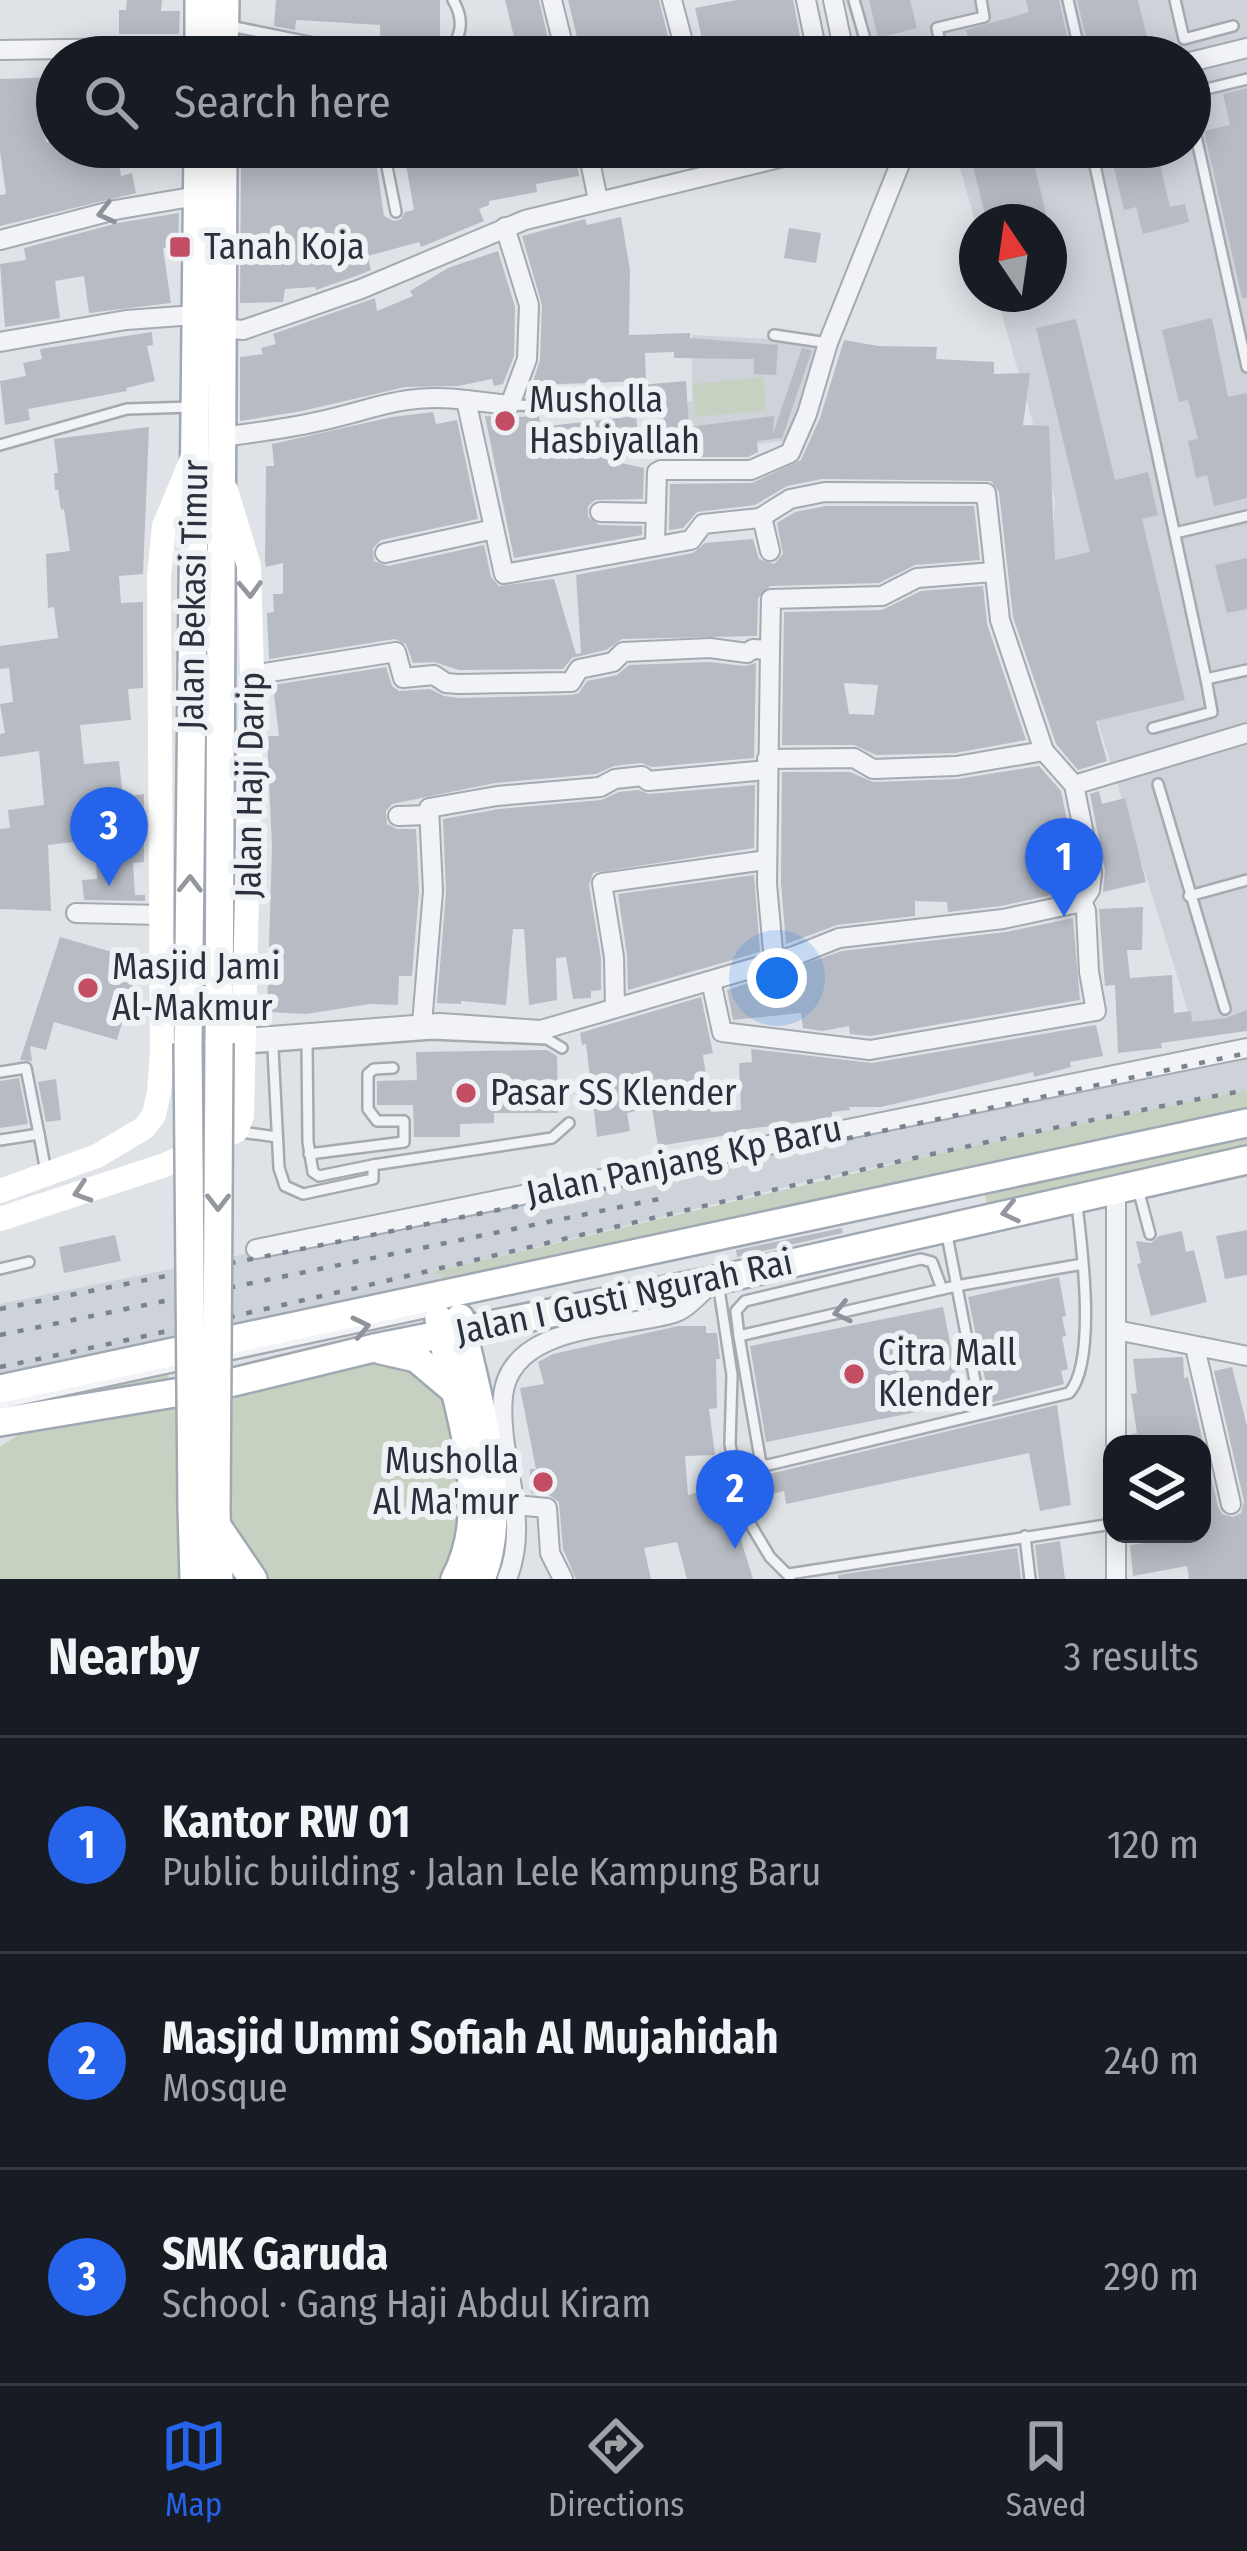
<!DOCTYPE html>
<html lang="en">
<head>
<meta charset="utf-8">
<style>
  :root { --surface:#171b24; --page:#20242c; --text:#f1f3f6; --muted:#9ea1a6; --line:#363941; --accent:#2563eb }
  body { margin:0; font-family:"Fira Sans Condensed",sans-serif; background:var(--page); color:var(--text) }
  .controls { position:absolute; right:36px; bottom:36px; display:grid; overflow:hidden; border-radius:24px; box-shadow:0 6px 30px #0003 }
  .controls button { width:108px; height:108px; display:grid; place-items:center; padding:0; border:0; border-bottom:3px solid var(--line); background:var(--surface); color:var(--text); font:60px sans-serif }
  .compass { position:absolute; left:959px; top:204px; width:108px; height:108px; border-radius:50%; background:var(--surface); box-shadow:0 6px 30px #0003; rotate:347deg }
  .you { position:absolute; left:777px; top:978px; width:42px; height:42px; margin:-30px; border:9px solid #fff; border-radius:50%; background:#1a73e8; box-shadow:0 0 0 18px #1a73e833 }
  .badge { display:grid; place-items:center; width:78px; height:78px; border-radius:50%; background:var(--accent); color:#fff; font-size:39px; font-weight:700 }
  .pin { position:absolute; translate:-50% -99px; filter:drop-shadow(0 3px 6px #0008) }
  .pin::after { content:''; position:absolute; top:63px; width:42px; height:36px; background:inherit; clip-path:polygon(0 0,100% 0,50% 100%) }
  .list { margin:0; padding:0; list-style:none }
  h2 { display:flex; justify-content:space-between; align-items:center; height:156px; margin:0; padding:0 48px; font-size:51px }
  h2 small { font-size:39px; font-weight:400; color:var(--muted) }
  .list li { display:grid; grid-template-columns:78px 1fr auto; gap:36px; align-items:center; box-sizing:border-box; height:216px; padding:0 48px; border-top:3px solid var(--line) }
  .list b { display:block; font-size:45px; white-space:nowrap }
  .list p { margin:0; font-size:39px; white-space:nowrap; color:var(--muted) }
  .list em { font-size:39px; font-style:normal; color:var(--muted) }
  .icon { flex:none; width:66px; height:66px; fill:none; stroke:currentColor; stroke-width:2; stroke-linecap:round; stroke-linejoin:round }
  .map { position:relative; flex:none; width:1247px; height:1579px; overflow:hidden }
  .search { position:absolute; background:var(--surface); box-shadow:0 6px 30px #0003; left:36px; right:36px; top:36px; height:132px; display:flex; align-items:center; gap:30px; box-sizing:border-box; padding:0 42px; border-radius:66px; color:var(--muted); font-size:45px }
  .sheet { height:804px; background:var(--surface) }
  nav { display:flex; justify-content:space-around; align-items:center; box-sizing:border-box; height:168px; border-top:3px solid var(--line); background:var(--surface); font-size:33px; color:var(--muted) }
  nav a { display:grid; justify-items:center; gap:6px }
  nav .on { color:var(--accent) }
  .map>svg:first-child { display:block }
  .built { fill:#ced2d9 }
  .green { fill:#c6d1c1 }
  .building { fill:#b7bcc4; fill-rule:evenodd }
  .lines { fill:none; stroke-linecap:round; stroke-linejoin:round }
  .service-casing { stroke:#a5aab1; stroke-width:14 }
  .minor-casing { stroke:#a5aab1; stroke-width:22 }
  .primary-casing { stroke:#a0a8b2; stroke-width:32 }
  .service { stroke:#f2f3f6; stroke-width:9 }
  .minor { stroke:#f2f3f6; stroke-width:18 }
  .secondary { stroke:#fff; stroke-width:24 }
  .primary { stroke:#fff; stroke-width:27 }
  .rail { stroke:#7a8390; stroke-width:4.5; stroke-dasharray:6 12; stroke-linecap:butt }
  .primary-bridge-casing { stroke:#a0a8b2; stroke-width:32; stroke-linecap:butt }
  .primary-bridge { stroke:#fff; stroke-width:27 }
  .oneway { stroke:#8e929a }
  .oneway2 { stroke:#94989e }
  .poi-dot { fill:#c34e63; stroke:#eff2f5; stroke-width:4.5 }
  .labels { text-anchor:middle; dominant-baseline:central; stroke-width:12; stroke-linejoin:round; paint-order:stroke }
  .poi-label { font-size:36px; fill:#2a313d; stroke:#eff2f5; text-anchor:start }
  .street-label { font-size:36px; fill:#2a313d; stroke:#eff2f5 }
</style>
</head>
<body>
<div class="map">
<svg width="1247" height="1579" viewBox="0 0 1247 1579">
  <rect width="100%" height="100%" fill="#dfe3e7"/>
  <g class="built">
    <path d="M845,0H1247V1020L1195,1033L1051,572L1055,500L996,294H1049V222H977V228L954,147H1190V57H864Z"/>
    <path d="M692,335L807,341L824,349L794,440L661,455L657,407L692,401Z"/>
    <path d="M1247,1049V1090L819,1179L434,1272L463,1291L0,1389V1304Z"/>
  </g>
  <g class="green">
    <path d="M763,377L766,410L696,417L693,384Z"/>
    <path d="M1247,1090V1123L463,1291L433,1272L959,1149Z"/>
    <path d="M1247,1135V1160L989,1216L984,1190Z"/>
    <path d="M374,1348L416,1358L467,1348L481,1579H219L217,1386Z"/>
    <path d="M168,1367L170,1394L191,1391L194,1579H0V1447L24,1431L0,1422V1404Z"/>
  </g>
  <g class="building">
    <path d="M127,0H162L161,11H180L179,34H119V10H126Z"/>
    <path d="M276,0H440V50L380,49V25L296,20L295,30L274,26Z"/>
    <path d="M505,0H539L552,57H519Z"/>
    <path d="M568,0H659L672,53L656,57H582Z"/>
    <path d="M737,0H793L804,57H706L695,8Z"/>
    <path d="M869,0H910L917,28L878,38Z"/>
    <path d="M1026,0H1059L1069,45L1019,57H973L966,30L1029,12Z"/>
    <path d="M1077,0H1138L1148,41L1094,54L1091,40L1087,41Z"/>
    <path d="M243,38L293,48L292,57H242Z"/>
    <path d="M57,77V95L43,94L46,142L57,140V147H117L121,176L132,173L136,193L0,226V195L6,194L0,151V79Z"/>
    <path d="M1247,88V298H1242L1204,131L1230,125L1223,94Z"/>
    <path d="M241,147H374L384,216L394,221L401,219L405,212L414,210L403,147H574L579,176L536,184L537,192L489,201V205L479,209L484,221L421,247L419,242L368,256L371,270L356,276L316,290L315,287L285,289L283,302L240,303Z"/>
    <path d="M620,147H681L682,152L624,165Z"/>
    <path d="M1004,147H1030L1048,222H987L970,155Z"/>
    <path d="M1109,147H1156L1170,207L1185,204L1189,222L1143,234L1136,207L1124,210Z"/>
    <path d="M179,213L178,246L163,248L171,303L89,313L84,276L55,281L60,318L5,327L0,264L26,260L24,248L118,223Z"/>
    <path d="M621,217L630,270L629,335L690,333V338L778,345L776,375L754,374V359L674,358V352L645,353L646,381L532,385L540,360L542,305L522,236L585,219L587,225Z"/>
    <path d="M789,228L821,233L816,263L784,258Z"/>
    <path d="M498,251L515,307L514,356L503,384L494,386L492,379L458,386L405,387L302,411L240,421V357L263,354L261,348L276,344L273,334L375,298L377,311L413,296L410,291L448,268Z"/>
    <path d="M1212,318L1228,397L1247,393V498L1214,506L1207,475L1196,478L1188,441L1198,439L1188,400L1179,402L1162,330Z"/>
    <path d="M1076,319L1115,480L1148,472L1158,515L1142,519L1185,700L1096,721L1107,761L1078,770L1056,744L1013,617L999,492L991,481L822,479L787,486L755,505L697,512L683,528L669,530L670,484L752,483L801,460L820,418L844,340L878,346L937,347L936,359L994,362V374L1030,373L1023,425L1049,426L1055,560L1090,552L1036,328Z"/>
    <path d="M152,332L153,345L147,346L155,381L126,388L127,391L28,409L30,420L5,425L0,381L26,376L23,363L42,359L40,349Z"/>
    <path d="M802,348L812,350L782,438L757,441L758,452L748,457H692L691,449L608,460L644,468L643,499L595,500L588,506V517L599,525L642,526V535L514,558L485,416L509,418L539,415L540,427L636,416L638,433L665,430L662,403L642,405L640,385L686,381L689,427L774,416L773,434Z"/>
    <path d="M433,412L436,424L457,420L478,519L381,540L373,548L374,561L388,566L484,545L491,577L499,586L554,579L576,654L581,653L576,575L693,553L705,543L753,539L759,559L774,564L783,554L777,523L795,512L826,506H974L980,560L915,565L879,583L770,586L758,598L757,636L622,639L606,650L572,658L563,669L459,670L434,662L413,663L406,644L395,639L269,659L267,613L274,612L273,594H283V563L266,567L265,562L266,466H274L272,444L392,417Z"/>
    <path d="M149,427L143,574L119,576L121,603L143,602V688L128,689L131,720L80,725L84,764L119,761L123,797L144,794V862L133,863L135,895H145V901L84,900L82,880L97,879L96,860L122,859L119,821L79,826L81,841L48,845L51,911L0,909V829L10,828L8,810L44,805L39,751L0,757V734L5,733L0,704L13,702L9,668L0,669V646L58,638L54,607L48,608L46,554L70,551L64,509L61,510L58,490H55L54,473H58L54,439Z"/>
    <path d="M1247,558V609L1227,613L1215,565Z"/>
    <path d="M983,586L987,624L1026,740L955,753L876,755L854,745H782L784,612L882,610L921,591ZM844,683L878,685L874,715L849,714Z"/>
    <path d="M709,662L745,666L756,663L754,758L652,767L641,763L614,766L596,774L495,783L392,804L386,811L387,824L397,829H416L419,891L412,976H399L398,1005L370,1004L306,1014L267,1012L272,847L267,736H279L273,685L386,667L392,686L399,691L430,689L444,696L459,698L571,695L579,693L587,681L617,675L629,665Z"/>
    <path d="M1039,766L1061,791L1078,874L1074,890L1001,906L948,912L947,902L915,901V916L837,925L786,944L781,883L782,772H850L873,782L958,779Z"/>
    <path d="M755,785L754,848L593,873L589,885L601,958V990L591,991V998L573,999L566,957L556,958L557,1000L529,1005L524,929H513L506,1005L461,1001V1004L437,1003L446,892L443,819L499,809L601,800L619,792L638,790L649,794Z"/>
    <path d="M1099,791L1102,804L1125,798L1146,882L1103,892L1105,870L1090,794Z"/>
    <path d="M754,875L760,952L628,990L627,955L618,894Z"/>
    <path d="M1143,907L1142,950H1127L1130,978L1172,975L1174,1013L1191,1011L1192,1022L1226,1018L1247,1010V1031L1161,1043L1162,1048L1118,1053L1115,985L1105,986L1099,909Z"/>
    <path d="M1073,918L1080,1000L870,1036L850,1034L849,1026L822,1031L803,1028L801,1013L733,1020L727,990L842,951L1006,932Z"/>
    <path d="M60,937L140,960L117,1040L54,1022L46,1050L30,1046L32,1061L20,1060Z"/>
    <path d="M701,997L713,1053L703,1055L711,1112L741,1110L739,1063L752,1062L751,1049L872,1063L1096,1025L1103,1056L1070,1062L1071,1067L1034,1077L1033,1072L881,1107H849L850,1110L832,1112V1118L740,1130V1133L658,1146L652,1107L627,1113L630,1131L597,1137L586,1044L582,1045L580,1033Z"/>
    <path d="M547,1050L557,1056L558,1113H494V1123L460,1124V1137H414L413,1105H377V1081L417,1080L416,1052Z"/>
    <path d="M19,1078L28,1124L0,1128V1081Z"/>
    <path d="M56,1079L61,1120L46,1122L38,1082Z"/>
    <path d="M842,1228L843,1233L737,1257L736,1250Z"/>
    <path d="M1247,1230V1275L1225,1279L1216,1236Z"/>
    <path d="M1182,1231L1186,1252L1194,1250L1207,1302L1151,1316L1137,1264L1141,1263L1136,1241L1151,1243L1159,1236Z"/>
    <path d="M115,1235L121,1261L64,1273L59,1247Z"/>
    <path d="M1059,1277L1066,1316L1062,1317L1066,1336L1062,1337L1068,1369L1061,1371L1064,1384L990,1403L968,1297Z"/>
    <path d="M943,1307L962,1403L766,1442L750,1346Z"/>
    <path d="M678,1326H706V1333H717L720,1359H716L717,1408L709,1409L715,1455L685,1456L688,1495L724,1485L753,1579H687L677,1542L644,1548L651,1579H576L563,1549L559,1502L549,1495L531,1493L530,1469H536L520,1388L544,1384L538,1362L553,1354Z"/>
    <path d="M1183,1357L1184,1378L1188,1377L1218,1507L1222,1514L1233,1517L1241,1513L1244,1501L1214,1371L1232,1367L1247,1426V1579H1189L1187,1566L1133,1576L1130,1545L1158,1541L1157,1534H1202V1444H1130V1435L1137,1433L1131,1394L1137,1393L1133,1359Z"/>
    <path d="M1057,1405L1071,1505L1040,1511L1029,1453L786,1504L784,1491L752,1498L748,1479Z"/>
    <path d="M1060,1541L1065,1579H1039L1035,1545Z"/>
    <path d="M1017,1548L1021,1579H838V1575Z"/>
  </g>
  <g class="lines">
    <g class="service-casing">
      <g id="service">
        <path d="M854,0L870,57"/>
        <path d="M1068,0L1081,57"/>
        <path d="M1175,0L1184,39L1233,26"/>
        <path d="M230,26L314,43L327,57"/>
        <path d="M448,57C460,36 466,22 453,0"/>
        <path d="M943,57L937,28L984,17L981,0"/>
        <path d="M1190,93L1247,79"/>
        <path d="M1190,109L1247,367"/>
        <path d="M383,147L396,212"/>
        <path d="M1091,147L1206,679L1247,670"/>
        <path d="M774,335L828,343"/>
        <path d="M510,405L630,408"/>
        <path d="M0,445L127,409L193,407"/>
        <path d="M1175,533L1247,516"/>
        <path d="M1153,728L1212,712L1206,679"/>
        <path d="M1158,784L1225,1009"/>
        <path d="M1189,896L1247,880"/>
        <path d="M307,1044L308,1142L313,1172L319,1176L373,1165"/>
        <path d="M248,1048L432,1034L547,1039L562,1048"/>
        <path d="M273,1049L279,1168L285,1186L303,1194L373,1179V1165L552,1138L569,1123"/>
        <path d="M0,1072L26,1068L39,1134"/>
        <path d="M241,1132L277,1137"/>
        <path d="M0,1140L39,1134L46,1172"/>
        <path d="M309,1154L404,1142V1121H377L368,1109V1074L374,1069L393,1068"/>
        <path d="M1138,1189L1150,1234"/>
        <path d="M1077,1205C1082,1248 1097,1362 1069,1393L768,1465L761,1464L739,1336L956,1286L1083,1264"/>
        <path d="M947,1235L981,1412"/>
        <path d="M0,1269L29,1262"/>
        <path d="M719,1289L732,1375L730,1444L742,1510L770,1557L790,1577"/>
        <path d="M739,1336L736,1311L745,1301L921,1259L932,1262L942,1289"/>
        <path d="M220,1357L438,1310"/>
        <path d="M0,1404L186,1364"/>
        <path d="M1025,1536L1030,1579"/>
        <path d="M789,1574L1112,1524"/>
      </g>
    </g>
    <g class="minor-casing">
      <g id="minor">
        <path d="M552,0L566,57"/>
        <path d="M672,0L687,57"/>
        <path d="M806,0L818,57"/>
        <path d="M833,0L845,57"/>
        <path d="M0,50L199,47"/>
        <path d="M1190,62L1247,48"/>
        <path d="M587,147L598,200"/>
        <path d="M0,240L115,210L197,196"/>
        <path d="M221,328L243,330L361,289L525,220L824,147"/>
        <path d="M0,342L126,320L195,315"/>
        <path d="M221,437C253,433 285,429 316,422C374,410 403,392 466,400"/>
        <path d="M600,512L655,513"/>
        <path d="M762,517L770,551"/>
        <path d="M655,544L657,472L661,470H751L790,453L807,414L828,343L902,159L900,147"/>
        <path d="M385,553L494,529"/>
        <path d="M770,650L767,884L774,962"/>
        <path d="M252,675L396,652L403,678L434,675L446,683L459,684L571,682L579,669L613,662L623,652L710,648L747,653L753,649L770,650L771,599L882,596L917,578L993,572"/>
        <path d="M767,759L854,758L873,769L956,766L1044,751"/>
        <path d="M1074,785L1247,733"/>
        <path d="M398,816L429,815"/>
        <path d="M76,913L160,915"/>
        <path d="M711,981L722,1032L870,1050L1096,1011L1089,972L1086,911L1082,902"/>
        <path d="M615,1008L614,957L602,883L766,860"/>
        <path d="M422,1024L433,891L429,808L497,796L600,787L615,779L642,776L648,781L767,770"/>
        <path d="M246,1038L440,1023L541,1030L794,956L839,938L1003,919L1082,902L1090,890L1092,873L1074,785L1044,751L1000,620L986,493L825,492L790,499L760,518L703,524L691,540L504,574L466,400L510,405L527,359L529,305L505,227"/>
        <path d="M256,1249L1247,1048"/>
        <path d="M1116,1330L1247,1356"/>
        <path d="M1195,1347L1231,1504"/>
        <path d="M1116,1444V1188"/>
        <path d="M515,1505L547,1508L550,1553L563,1579"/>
        <path d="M1116,1534V1579"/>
        <path d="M507,1579C532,1518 497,1458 503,1396C511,1322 624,1329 674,1313C687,1309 699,1294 710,1285"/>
      </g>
    </g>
    <g class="primary-casing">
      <g id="primary">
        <path d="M199,57V0"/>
        <path d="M224,57L225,0"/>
        <path d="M188,1043L198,147"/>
        <path d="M219,1043L223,147"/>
        <path d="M460,1318C476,1394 512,1505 481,1579"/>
        <path d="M439,1319C453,1400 497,1501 455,1579"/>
        <path d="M381,1350L416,1358L454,1390"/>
        <path d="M0,1389L1247,1123"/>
        <path d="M0,1422L217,1386L374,1348L717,1280L1247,1160"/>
        <path d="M192,1509L194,1579"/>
        <path d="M216,1514L219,1579"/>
        <path d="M219,1529L253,1579"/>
      </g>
    </g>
    <use href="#service" class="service"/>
    <use href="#minor" class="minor"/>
    <g class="secondary">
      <path d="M0,1191L97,1156L144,1128L154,1115L159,1092L162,1052L159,577L164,526L192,459"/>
      <path d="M0,1219L165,1165L236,1131L242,1116L252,675L249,566L226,490"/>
    </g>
    <use href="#primary" class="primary"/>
    <g class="rail">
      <path d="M0,1309L709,1168L1247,1053"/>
      <path d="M0,1335L659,1199"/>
      <path d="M0,1367C417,1281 828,1167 1247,1090"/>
    </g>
    <g class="primary-bridge-casing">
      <g id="primary-bridge">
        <path d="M188,1043L192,1509"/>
        <path d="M216,1514L219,1043"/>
      </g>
    </g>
    <use href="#primary-bridge" class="primary-bridge"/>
  </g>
  <defs><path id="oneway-chevron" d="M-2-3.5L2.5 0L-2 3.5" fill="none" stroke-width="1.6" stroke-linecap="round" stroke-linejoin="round" transform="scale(3)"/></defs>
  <g class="oneway">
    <use href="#oneway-chevron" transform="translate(106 213) rotate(166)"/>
    <use href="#oneway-chevron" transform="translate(842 1312) rotate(167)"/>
    <use href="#oneway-chevron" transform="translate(361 1327) rotate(-12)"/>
  </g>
  <g class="oneway2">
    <use href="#oneway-chevron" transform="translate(250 589) rotate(88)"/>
    <use href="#oneway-chevron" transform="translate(190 884) rotate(-89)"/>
    <use href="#oneway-chevron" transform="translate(82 1192) rotate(162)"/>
    <use href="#oneway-chevron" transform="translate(218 1202) rotate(90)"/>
    <use href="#oneway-chevron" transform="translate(1010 1212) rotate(167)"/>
  </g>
  <g class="poi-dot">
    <rect x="168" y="235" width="24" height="24" rx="6"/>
    <circle cx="505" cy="421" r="12"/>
    <circle cx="88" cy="988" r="12"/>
    <circle cx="466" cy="1093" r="12"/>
    <circle cx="854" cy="1374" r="12"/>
    <circle cx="543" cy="1482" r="12"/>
  </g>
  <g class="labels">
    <g class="poi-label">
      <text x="204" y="247">Tanah Koja</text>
      <text x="529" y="400">Musholla<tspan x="529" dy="41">Hasbiyallah</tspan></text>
      <text x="112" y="967">Masjid Jami<tspan x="112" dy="41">Al-Makmur</tspan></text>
      <text x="490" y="1093">Pasar SS Klender</text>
      <text x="878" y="1353">Citra Mall<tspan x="878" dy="41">Klender</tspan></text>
      <text x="519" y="1461" text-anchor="end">Musholla<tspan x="519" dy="41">Al Ma'mur</tspan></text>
    </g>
    <g class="street-label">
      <text transform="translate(193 595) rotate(-89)">Jalan Bekasi Timur</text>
      <text transform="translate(250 785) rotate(-89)">Jalan Haji Darip</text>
      <text transform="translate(684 1161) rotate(-12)">Jalan Panjang Kp Baru</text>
      <text transform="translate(624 1297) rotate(-12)">Jalan I Gusti Ngurah Rai</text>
    </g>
  </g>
</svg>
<div class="controls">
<button><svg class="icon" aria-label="layers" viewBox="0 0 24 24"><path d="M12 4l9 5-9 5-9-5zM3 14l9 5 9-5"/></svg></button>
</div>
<svg class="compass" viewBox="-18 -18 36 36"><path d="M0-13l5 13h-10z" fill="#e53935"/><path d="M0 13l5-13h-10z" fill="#9ea1a6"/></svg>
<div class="you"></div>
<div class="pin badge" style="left:1064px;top:917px">1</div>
<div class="pin badge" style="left:735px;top:1549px">2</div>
<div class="pin badge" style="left:109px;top:886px">3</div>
<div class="search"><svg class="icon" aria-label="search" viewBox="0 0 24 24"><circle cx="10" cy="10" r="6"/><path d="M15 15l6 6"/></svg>Search here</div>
</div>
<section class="sheet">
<h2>Nearby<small>3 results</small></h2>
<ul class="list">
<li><span class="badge">1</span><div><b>Kantor RW 01</b><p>Public building · Jalan Lele Kampung Baru</p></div><em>120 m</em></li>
<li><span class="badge">2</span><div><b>Masjid Ummi Sofiah Al Mujahidah</b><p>Mosque</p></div><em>240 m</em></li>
<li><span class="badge">3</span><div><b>SMK Garuda</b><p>School · Gang Haji Abdul Kiram</p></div><em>290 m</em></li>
</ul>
</section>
<nav>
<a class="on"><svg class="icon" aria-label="map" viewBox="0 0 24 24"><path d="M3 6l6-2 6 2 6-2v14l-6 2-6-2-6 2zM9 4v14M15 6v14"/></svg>Map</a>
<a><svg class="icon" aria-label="directions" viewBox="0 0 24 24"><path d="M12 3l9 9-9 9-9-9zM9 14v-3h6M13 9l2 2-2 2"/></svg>Directions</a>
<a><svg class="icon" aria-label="saved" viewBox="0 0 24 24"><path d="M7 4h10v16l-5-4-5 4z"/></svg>Saved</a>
</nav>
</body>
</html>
